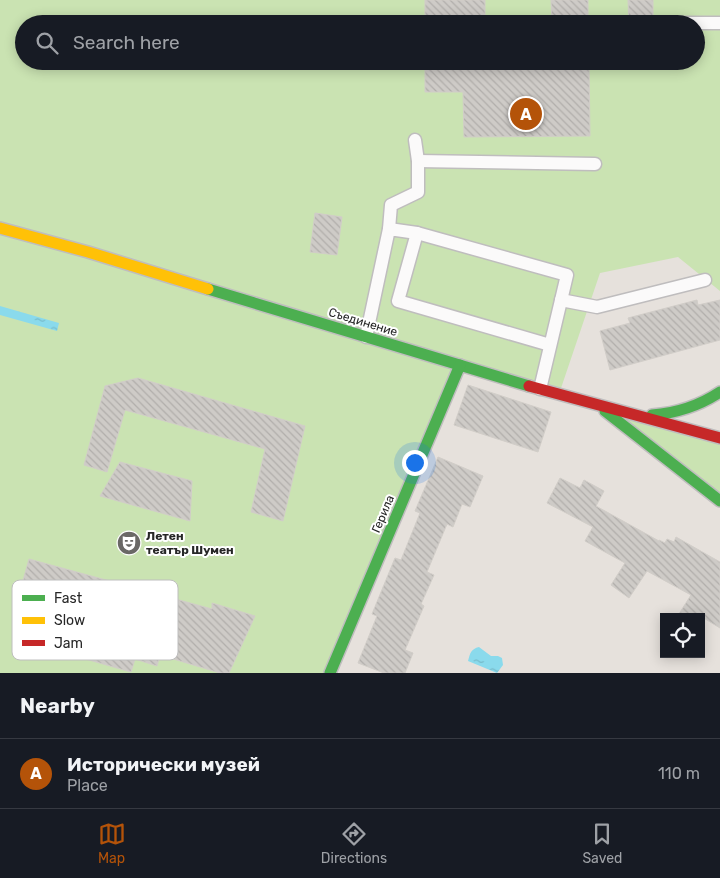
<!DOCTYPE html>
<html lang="en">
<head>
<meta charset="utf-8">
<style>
  :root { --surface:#171b24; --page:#242831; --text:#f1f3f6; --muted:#9ea1a6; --line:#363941; --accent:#b45309 }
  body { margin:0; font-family:Rubik,sans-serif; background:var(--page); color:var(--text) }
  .controls { position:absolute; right:15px; bottom:15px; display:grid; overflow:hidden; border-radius:0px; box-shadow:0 2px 12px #0003 }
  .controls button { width:45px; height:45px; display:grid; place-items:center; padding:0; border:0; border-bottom:1px solid var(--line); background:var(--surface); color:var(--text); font:25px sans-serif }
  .you { position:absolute; left:414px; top:462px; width:18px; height:18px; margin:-12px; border:4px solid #fff; border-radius:50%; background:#1a73e8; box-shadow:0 0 0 8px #1a73e833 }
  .badge { display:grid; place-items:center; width:32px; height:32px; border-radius:50%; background:var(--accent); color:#fff; font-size:16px; font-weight:700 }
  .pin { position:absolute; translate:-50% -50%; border:2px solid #fff; box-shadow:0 1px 5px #0006 }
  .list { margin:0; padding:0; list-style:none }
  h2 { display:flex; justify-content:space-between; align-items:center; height:65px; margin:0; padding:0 20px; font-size:21px }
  h2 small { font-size:16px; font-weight:400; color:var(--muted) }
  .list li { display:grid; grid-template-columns:32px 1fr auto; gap:15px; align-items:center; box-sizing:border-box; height:70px; padding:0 20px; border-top:1px solid var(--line) }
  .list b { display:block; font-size:19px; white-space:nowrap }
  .list p { margin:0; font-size:16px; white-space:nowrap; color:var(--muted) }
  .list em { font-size:16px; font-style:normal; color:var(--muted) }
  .icon { flex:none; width:28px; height:28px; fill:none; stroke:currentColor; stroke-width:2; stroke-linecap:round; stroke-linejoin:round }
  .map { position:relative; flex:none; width:720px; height:673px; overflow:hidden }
  .search { position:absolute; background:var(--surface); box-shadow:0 2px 12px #0003; left:15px; right:15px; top:15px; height:55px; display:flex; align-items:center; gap:12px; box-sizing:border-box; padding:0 18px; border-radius:28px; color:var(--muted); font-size:19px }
  .sheet { height:135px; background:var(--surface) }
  nav { display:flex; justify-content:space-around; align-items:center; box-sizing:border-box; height:70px; border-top:1px solid var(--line); background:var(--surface); font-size:14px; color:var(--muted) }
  nav a { display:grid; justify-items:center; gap:2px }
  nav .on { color:var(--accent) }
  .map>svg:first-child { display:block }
  .park { fill:#cae3b2; fill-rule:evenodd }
  .water { fill:url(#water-ripples) }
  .building { fill:url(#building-back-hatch); stroke:#d1cdc8 }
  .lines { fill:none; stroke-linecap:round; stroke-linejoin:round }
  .lane-casing { stroke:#bfbdbe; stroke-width:15 }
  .fast-casing { stroke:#bfbdbe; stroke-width:14 }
  .slow-casing { stroke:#bfbdbe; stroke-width:14 }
  .jam-casing { stroke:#bfbdbe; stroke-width:14 }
  .lane { stroke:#fbfafa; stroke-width:12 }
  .fast { stroke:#4caf50; stroke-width:11 }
  .slow { stroke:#ffc107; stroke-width:11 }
  .jam { stroke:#c62828; stroke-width:11 }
  .labels { text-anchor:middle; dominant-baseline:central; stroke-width:4; stroke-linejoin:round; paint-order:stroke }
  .street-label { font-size:12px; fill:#272727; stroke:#fff }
  .poi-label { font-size:12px; font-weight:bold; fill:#272727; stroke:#fff; text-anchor:start }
  .key { fill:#fff; stroke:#bebebe; stroke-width:1 }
  .key-label { font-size:14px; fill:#272727 }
</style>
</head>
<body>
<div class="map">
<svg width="720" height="673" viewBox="0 0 720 673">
  <defs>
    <pattern id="water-ripples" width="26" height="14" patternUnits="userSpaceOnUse" patternTransform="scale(1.25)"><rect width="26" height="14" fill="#8adaec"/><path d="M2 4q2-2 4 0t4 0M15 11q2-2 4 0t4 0" fill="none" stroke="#77bbca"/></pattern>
    <pattern id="building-back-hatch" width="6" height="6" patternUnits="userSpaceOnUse" patternTransform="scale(1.25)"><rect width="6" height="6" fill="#cecbc7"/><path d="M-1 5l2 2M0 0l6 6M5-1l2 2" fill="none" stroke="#b1aeab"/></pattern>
  </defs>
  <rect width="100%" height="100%" fill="#e6e1dc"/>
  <g class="park">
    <path d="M0,0H720V291L678,257L600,273L559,394L460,366L330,673H0ZM24,24H696V61H24Z"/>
    <path d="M596,404L720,438V501Z"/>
  </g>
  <g class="water">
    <path d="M0,306L59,323L57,331L0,315Z"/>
    <path d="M479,647L491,656H498L502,658L503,665L497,673L468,661C470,653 471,649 479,647Z"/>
  </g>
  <g class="building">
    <rect x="425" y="0" width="60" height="24"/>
    <path d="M551,0H588V24H552Z"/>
    <path d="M628,0H653V15L646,19L645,24H629Z"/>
    <path d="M425,61H589L590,136L464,137L463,92H425Z"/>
    <path d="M315,213L342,217L337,255L310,252Z"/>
    <path d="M697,300L698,305L720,300V340L610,370L600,331L630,323L628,318Z"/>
    <path d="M138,378L305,426L283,521L251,512L265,449L125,410L107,472L84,465L105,386Z"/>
    <path d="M468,385L551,412L538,452L454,425Z"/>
    <path d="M438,457L483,476L470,507L462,504L453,527L447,524L427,572L434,575L421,604L424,606L405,650L413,653L405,673H384L358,663L377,616L372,614L395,558L401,560L420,513L415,511Z"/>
    <path d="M120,462L192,481L190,521L100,496Z"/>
    <path d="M560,478L580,488L584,480L604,491L596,506L659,541V540L665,543L667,539L674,542L676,537L720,562V628L702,617H677L691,595L647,571L629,598L611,585L625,563L585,541L593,527L547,503Z"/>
    <path d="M29,559L212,609V603L255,616L229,673H220L160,655L157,666L135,659L131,672L68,654L74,631L14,613Z"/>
  </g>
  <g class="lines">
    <g class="lane-casing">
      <g id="lane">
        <path d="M653,23H720"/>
        <path d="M418,161L595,164"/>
        <path d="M389,229L391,205L418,192V161L415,140"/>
        <path d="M417,233L398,301L550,345"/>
        <path d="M561,300L597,307L705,280"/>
        <path d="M366,337L389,229L417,233L567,275L540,389"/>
      </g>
    </g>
    <g class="fast-casing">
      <g id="fast">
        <path d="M208,289L529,386"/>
        <path d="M605,411L720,501"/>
        <path d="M652,415C677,413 699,406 720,392"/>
        <path d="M330,673L460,365"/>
      </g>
    </g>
    <g class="slow-casing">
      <path id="slow" d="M0,228L88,252L208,289"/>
    </g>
    <g class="jam-casing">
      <path id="jam" d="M529,386L720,438"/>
    </g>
    <use href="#lane" class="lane"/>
    <use href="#fast" class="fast"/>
    <use href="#slow" class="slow"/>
    <use href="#jam" class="jam"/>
  </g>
  <defs>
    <g id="theatre-disc" transform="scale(1.25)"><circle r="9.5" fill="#6a6866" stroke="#fff"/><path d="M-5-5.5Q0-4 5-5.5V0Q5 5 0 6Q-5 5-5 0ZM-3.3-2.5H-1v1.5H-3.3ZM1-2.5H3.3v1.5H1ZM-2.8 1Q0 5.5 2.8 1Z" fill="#fff"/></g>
  </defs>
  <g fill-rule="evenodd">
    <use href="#theatre-disc" x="129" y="543"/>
  </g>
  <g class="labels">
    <g class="street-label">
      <text transform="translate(363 322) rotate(17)">Съединение</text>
      <text transform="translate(383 514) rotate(-67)">Герила</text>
    </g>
    <g class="poi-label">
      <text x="146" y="536">Летен<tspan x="146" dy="14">театър Шумен</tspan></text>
    </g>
  </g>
  <rect x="12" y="580" width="166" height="80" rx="8" class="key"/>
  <rect x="22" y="595" width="23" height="6" fill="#4caf50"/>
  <rect x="22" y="617" width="23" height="7" fill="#ffc107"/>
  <rect x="22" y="640" width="23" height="6" fill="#c62828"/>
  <g class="key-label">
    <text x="54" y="603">Fast</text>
    <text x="54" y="625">Slow</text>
    <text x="54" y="648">Jam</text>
  </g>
</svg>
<div class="controls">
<button><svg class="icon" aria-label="locate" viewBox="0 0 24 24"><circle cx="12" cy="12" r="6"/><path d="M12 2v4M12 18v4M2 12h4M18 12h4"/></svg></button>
</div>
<div class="you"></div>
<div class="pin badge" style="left:526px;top:114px">A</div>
<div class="search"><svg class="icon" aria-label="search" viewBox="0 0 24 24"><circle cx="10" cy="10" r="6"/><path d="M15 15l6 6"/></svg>Search here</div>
</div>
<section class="sheet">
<h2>Nearby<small></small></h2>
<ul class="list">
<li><span class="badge">A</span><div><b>Исторически музей</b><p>Place</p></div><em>110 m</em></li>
</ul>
</section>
<nav>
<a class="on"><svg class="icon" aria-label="map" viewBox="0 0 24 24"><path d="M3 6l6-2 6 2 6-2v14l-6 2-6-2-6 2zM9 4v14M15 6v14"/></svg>Map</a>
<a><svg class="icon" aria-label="directions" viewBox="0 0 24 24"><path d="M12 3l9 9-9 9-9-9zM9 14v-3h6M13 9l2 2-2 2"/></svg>Directions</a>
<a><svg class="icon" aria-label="saved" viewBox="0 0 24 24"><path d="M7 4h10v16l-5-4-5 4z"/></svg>Saved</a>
</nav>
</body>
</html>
